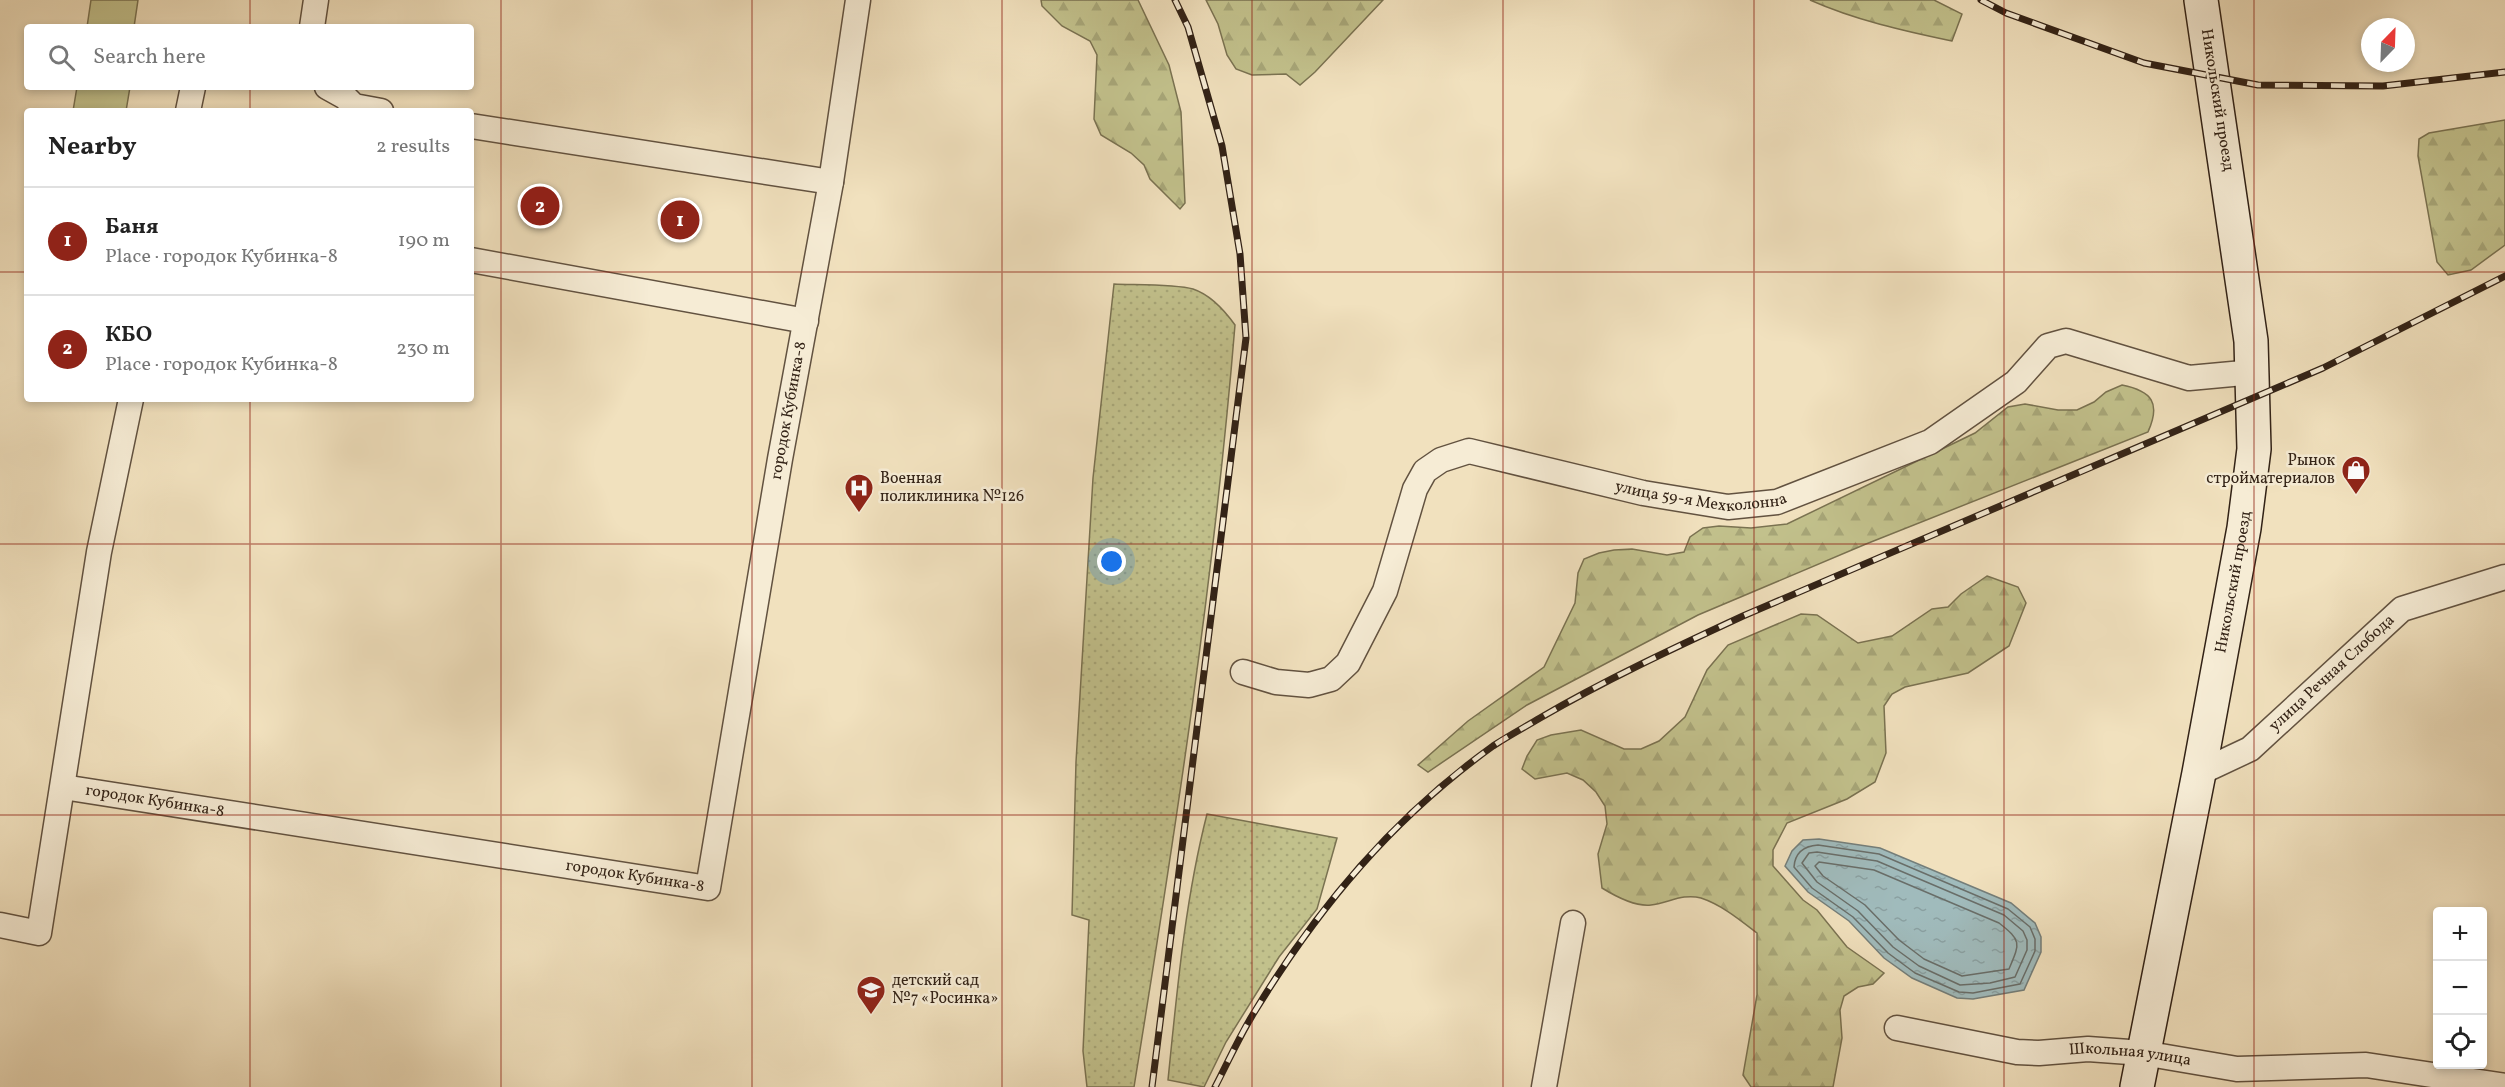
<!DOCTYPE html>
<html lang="en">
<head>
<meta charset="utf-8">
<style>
  :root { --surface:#fff; --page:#f6f6f6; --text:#222; --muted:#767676; --line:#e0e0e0; --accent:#8f2418 }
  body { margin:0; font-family:Vollkorn,serif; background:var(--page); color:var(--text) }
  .controls { position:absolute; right:18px; bottom:18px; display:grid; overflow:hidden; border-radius:6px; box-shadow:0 3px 9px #0003 }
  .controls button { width:54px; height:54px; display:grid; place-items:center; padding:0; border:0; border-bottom:2px solid var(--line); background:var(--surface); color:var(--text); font:30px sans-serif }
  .compass { position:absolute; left:2361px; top:18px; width:54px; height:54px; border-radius:50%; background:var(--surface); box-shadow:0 3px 9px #0003; rotate:23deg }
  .you { position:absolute; left:1112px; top:562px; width:21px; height:21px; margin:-15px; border:4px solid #fff; border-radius:50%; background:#1a73e8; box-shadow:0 0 0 9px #1a73e833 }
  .badge { display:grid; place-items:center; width:39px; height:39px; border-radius:50%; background:var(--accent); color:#fff; font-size:20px; font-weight:700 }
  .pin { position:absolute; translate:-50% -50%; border:3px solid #fff; box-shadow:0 2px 6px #0006 }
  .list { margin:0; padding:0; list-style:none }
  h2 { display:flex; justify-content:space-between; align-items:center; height:78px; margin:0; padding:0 24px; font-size:26px }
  h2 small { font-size:20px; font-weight:400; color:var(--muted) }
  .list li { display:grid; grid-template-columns:39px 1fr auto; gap:18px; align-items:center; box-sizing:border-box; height:108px; padding:0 24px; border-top:2px solid var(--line) }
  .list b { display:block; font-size:22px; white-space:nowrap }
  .list p { margin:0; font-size:20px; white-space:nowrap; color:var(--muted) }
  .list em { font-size:20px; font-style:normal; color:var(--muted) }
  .icon { flex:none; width:33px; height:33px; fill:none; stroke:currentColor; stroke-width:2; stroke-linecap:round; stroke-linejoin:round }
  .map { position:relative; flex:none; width:2505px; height:1087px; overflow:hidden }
  .search { position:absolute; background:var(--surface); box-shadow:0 3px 9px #0003; left:24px; top:24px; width:450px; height:66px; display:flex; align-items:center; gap:15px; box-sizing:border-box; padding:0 21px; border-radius:6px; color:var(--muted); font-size:22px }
  .panel { position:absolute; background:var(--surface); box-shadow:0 3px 9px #0003; left:24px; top:108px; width:450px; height:294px; border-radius:6px }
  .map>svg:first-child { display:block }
  .green { fill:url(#green-dots); stroke:#7a7251; stroke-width:1.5 }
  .forest { fill:url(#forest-firs); stroke:#7a7251; stroke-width:1.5 }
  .pitch { fill:#c2c18c; stroke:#7a7251; stroke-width:1.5 }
  .water { fill:url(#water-ripples); stroke:#747e7a; stroke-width:1.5 }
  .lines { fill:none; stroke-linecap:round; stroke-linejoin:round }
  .shore { stroke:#696e69; stroke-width:1.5 }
  .street-casing { stroke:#625240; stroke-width:27 }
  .secondary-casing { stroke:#322216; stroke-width:36 }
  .street { stroke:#f6ecd5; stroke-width:24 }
  .secondary { stroke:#f6ecd5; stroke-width:33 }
  .rail-casing { stroke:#322216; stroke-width:7 }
  .rail { stroke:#f6ecd5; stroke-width:4.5; stroke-dasharray:14; stroke-linecap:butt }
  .grid { fill:none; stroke:#8f2418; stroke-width:1.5; stroke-opacity:0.55 }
  .labels { text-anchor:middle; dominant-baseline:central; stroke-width:5; stroke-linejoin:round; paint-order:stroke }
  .street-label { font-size:16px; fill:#322216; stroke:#f6ecd5 }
  .poi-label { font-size:16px; fill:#322216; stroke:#f6ecd5; text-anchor:start }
</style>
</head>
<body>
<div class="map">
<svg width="2505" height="1087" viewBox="0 0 2505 1087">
  <defs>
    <pattern id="green-dots" width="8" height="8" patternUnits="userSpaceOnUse" patternTransform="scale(1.5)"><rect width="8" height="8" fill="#c2c18c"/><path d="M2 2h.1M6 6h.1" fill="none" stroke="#a7a678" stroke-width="1.8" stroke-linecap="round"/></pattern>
    <pattern id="forest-firs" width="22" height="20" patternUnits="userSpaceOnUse" patternTransform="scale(1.5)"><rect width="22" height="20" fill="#c2c18c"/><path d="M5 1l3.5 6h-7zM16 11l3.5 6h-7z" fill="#a7a678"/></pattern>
    <pattern id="water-ripples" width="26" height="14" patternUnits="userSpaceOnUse" patternTransform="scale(1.5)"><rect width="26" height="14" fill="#a0bbbc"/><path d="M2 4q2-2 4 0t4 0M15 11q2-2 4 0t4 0" fill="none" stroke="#8aa0a1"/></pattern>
  </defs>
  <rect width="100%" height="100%" fill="#f1e1be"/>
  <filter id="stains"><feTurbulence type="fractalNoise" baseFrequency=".00333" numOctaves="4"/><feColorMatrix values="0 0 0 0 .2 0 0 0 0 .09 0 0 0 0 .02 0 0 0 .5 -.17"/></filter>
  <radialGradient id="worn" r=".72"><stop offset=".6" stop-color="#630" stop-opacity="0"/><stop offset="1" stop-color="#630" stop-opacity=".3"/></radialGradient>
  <g class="green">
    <path d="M1114,284C1134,285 1175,284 1193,289C1211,295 1225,311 1235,325C1214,581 1175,834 1134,1087H1087L1083,1051L1089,920L1072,915L1076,762L1093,478Z"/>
    <path d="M1207,814L1337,838L1317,909L1279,957L1226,1042L1204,1087L1168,1080C1177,991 1185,900 1207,814Z"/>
  </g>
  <g class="forest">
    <path d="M1041,0H1138L1169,65L1181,112L1185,203L1180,209L1150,179L1144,165L1131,153L1101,135L1094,119L1097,55L1090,41L1062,26L1042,6Z"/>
    <path d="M1206,0H1383L1315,72L1300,85L1286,74L1252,75L1236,69L1227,55L1218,24Z"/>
    <path d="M1810,0H1934L1962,14L1952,41C1904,31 1855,20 1810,0Z"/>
    <path d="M2505,120V245L2471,270L2448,275L2437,262L2418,156L2419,139L2429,133Z"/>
    <path d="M2122,385C2152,391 2161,403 2148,432L1866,544L1698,615L1527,705L1428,772L1418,765L1468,721L1544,667L1575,603L1578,573L1584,559L1599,553L1614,550L1632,549L1667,555L1684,552L1690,537L1703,528L1719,526L1751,528L1787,524L1975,433L2008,407L2025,404L2058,410H2077L2094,402L2106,392Z"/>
    <path d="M1987,576L2018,587L2026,603L2009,646L1968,673L1905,687L1892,694L1884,706L1886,753L1875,782L1847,799L1787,823L1773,850V866L1803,900L1817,910L1847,947L1884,973L1873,984L1858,987L1844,996L1840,1010L1842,1038L1833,1087H1751L1743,1075L1757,995V933C1740,920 1722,905 1701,898C1683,893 1668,903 1651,905C1635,907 1615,896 1602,888L1598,854L1607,824L1605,806L1596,792L1583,780L1567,773L1535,779L1522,769L1527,756L1537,740L1551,735L1581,730L1624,749H1641L1659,741L1685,717L1707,670L1728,645L1801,614L1817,615L1858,643L1892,636L1932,609L1948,607L1961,594Z"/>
  </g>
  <g class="pitch">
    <path d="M91,0H138L134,27H87Z"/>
    <path d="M77,87H130L126,111H73Z"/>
  </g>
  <path class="water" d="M1819,839L1880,848L2011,903L2035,923L2041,937V952L2024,990L1973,999L1957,998L1912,978L1884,958L1849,921L1808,892L1785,866L1792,851L1803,840Z"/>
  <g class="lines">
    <g class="shore">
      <path d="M1818,845L1879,854L2008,909L2030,927L2035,939V951L2020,984L1973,993L1959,992L1915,973L1888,953L1853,917L1812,888L1794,867C1795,852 1804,846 1818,845Z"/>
      <path d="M1817,852L1877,861L2004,915L2023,931L2027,940V950L2015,977L1990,983L1960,985L1919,966L1893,947L1858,911L1817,882L1802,863L1809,853Z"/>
      <path d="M1819,862L1874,870L1999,923C2022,941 2020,943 2009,969L1962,976L1924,959L1899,940L1865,905L1823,876L1815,866Z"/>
    </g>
    <g class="street-casing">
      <g id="street">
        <path d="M312,27L316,0"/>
        <path d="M327,87L345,97L354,106L381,111"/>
        <path d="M188,111L193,87"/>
        <path d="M471,126L831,182"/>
        <path d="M471,260L806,321"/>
        <path id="s1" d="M1243,672L1276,682L1309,685L1331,679L1348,663L1385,591L1415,489L1425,471L1441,460L1469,451L1643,493L1728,507L1777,502L1930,442L2016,382L2048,346L2066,341L2189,378L2254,372"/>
        <path id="s2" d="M2199,773L2250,749L2402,609L2505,577"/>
        <path id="s3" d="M63,787L708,888L780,459L831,182L858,0"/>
        <path d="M0,925L39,933L99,552L131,399"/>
        <path id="s4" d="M1897,1028L2017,1052L2039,1053L2088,1049L2143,1053L2237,1069L2366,1065L2505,1086"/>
        <path d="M1544,1087L1573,923"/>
      </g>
    </g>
    <g class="secondary-casing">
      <g id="secondary">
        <path id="s5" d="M2137,1087L2199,773L2244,528L2254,449L2251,341L2201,0"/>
      </g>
    </g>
    <use href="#street" class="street"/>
    <use href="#secondary" class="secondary"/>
    <g class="rail-casing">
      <g id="rail">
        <path d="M1981,0L2006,13L2144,63L2258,85L2383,86L2505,72"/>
        <path d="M1152,1087L1246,338L1240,254L1222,146L1188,27L1175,0"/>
        <path d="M1215,1087C1228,1062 1240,1035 1255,1011C1319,906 1393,818 1493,746C1508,736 1525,727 1540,718C1605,680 1674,648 1743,616L2323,368L2505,276"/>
      </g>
    </g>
    <use href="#rail" class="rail"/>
  </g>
  <path class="grid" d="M250,0V27M501,0V1087M752,0V1087M1002,0V1087M1252,0V1087M1503,0V1087M1754,0V1087M2004,0V1087M2254,0V1087M250,87V111M0,272H27M471,272H2505M250,399V1087M0,544H2505M0,815H2505"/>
  <defs>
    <g id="shop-pin" transform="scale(1.5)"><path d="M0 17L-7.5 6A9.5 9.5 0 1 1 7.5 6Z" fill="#8f2418" stroke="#f6ecd5"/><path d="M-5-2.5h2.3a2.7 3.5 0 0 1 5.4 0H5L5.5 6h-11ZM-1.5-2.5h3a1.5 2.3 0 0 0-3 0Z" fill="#fff"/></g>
    <g id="hospital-pin" transform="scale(1.5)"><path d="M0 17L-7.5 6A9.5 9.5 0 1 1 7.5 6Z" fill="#8f2418" stroke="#f6ecd5"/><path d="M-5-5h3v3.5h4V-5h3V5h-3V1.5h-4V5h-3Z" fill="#fff"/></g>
    <g id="school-pin" transform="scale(1.5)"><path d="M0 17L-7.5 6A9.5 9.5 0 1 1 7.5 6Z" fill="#8f2418" stroke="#f6ecd5"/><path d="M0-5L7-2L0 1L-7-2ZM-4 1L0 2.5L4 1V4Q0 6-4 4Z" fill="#fff"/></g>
  </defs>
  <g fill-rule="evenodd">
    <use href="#shop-pin" x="2356" y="470"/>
    <use href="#hospital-pin" x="859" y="488"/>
    <use href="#school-pin" x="871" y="990"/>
  </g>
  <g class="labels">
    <g class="street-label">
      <text transform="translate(2217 100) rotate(81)">Никольский проезд</text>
      <text stroke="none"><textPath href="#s3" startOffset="1137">городок Кубинка-8</textPath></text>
      <text stroke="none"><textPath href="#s1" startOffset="608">улица 59-я Мехколонна</textPath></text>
      <text stroke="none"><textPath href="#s5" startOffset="514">Никольский проезд</textPath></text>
      <text stroke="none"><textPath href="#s2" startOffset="168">улица Речная Слобода</textPath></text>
      <text stroke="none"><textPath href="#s3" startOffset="93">городок Кубинка-8</textPath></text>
      <text stroke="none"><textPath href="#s3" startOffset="579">городок Кубинка-8</textPath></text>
      <text stroke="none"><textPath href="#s4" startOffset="236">Школьная улица</textPath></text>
    </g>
    <g class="poi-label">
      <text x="2335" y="461" text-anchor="end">Рынок<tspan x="2335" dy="18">стройматериалов</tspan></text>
      <text x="880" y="479">Военная<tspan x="880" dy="18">поликлиника №126</tspan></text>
      <text x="892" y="981">детский сад<tspan x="892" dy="18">№7 «Росинка»</tspan></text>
    </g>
  </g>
  <rect width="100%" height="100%" filter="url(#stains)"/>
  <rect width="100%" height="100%" fill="url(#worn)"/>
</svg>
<div class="controls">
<button>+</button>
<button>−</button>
<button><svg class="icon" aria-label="locate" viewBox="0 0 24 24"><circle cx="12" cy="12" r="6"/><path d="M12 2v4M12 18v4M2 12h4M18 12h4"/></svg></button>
</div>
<svg class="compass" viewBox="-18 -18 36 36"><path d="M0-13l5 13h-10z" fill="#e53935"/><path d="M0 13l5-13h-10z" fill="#767676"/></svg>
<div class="you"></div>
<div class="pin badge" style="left:680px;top:220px">1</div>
<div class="pin badge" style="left:540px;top:206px">2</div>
<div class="search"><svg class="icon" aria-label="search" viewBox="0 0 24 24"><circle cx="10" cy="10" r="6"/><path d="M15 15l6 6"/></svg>Search here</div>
<section class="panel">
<h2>Nearby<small>2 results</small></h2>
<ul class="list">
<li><span class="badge">1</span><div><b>Баня</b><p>Place · городок Кубинка-8</p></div><em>190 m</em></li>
<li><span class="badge">2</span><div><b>КБО</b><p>Place · городок Кубинка-8</p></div><em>230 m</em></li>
</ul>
</section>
</div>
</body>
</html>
